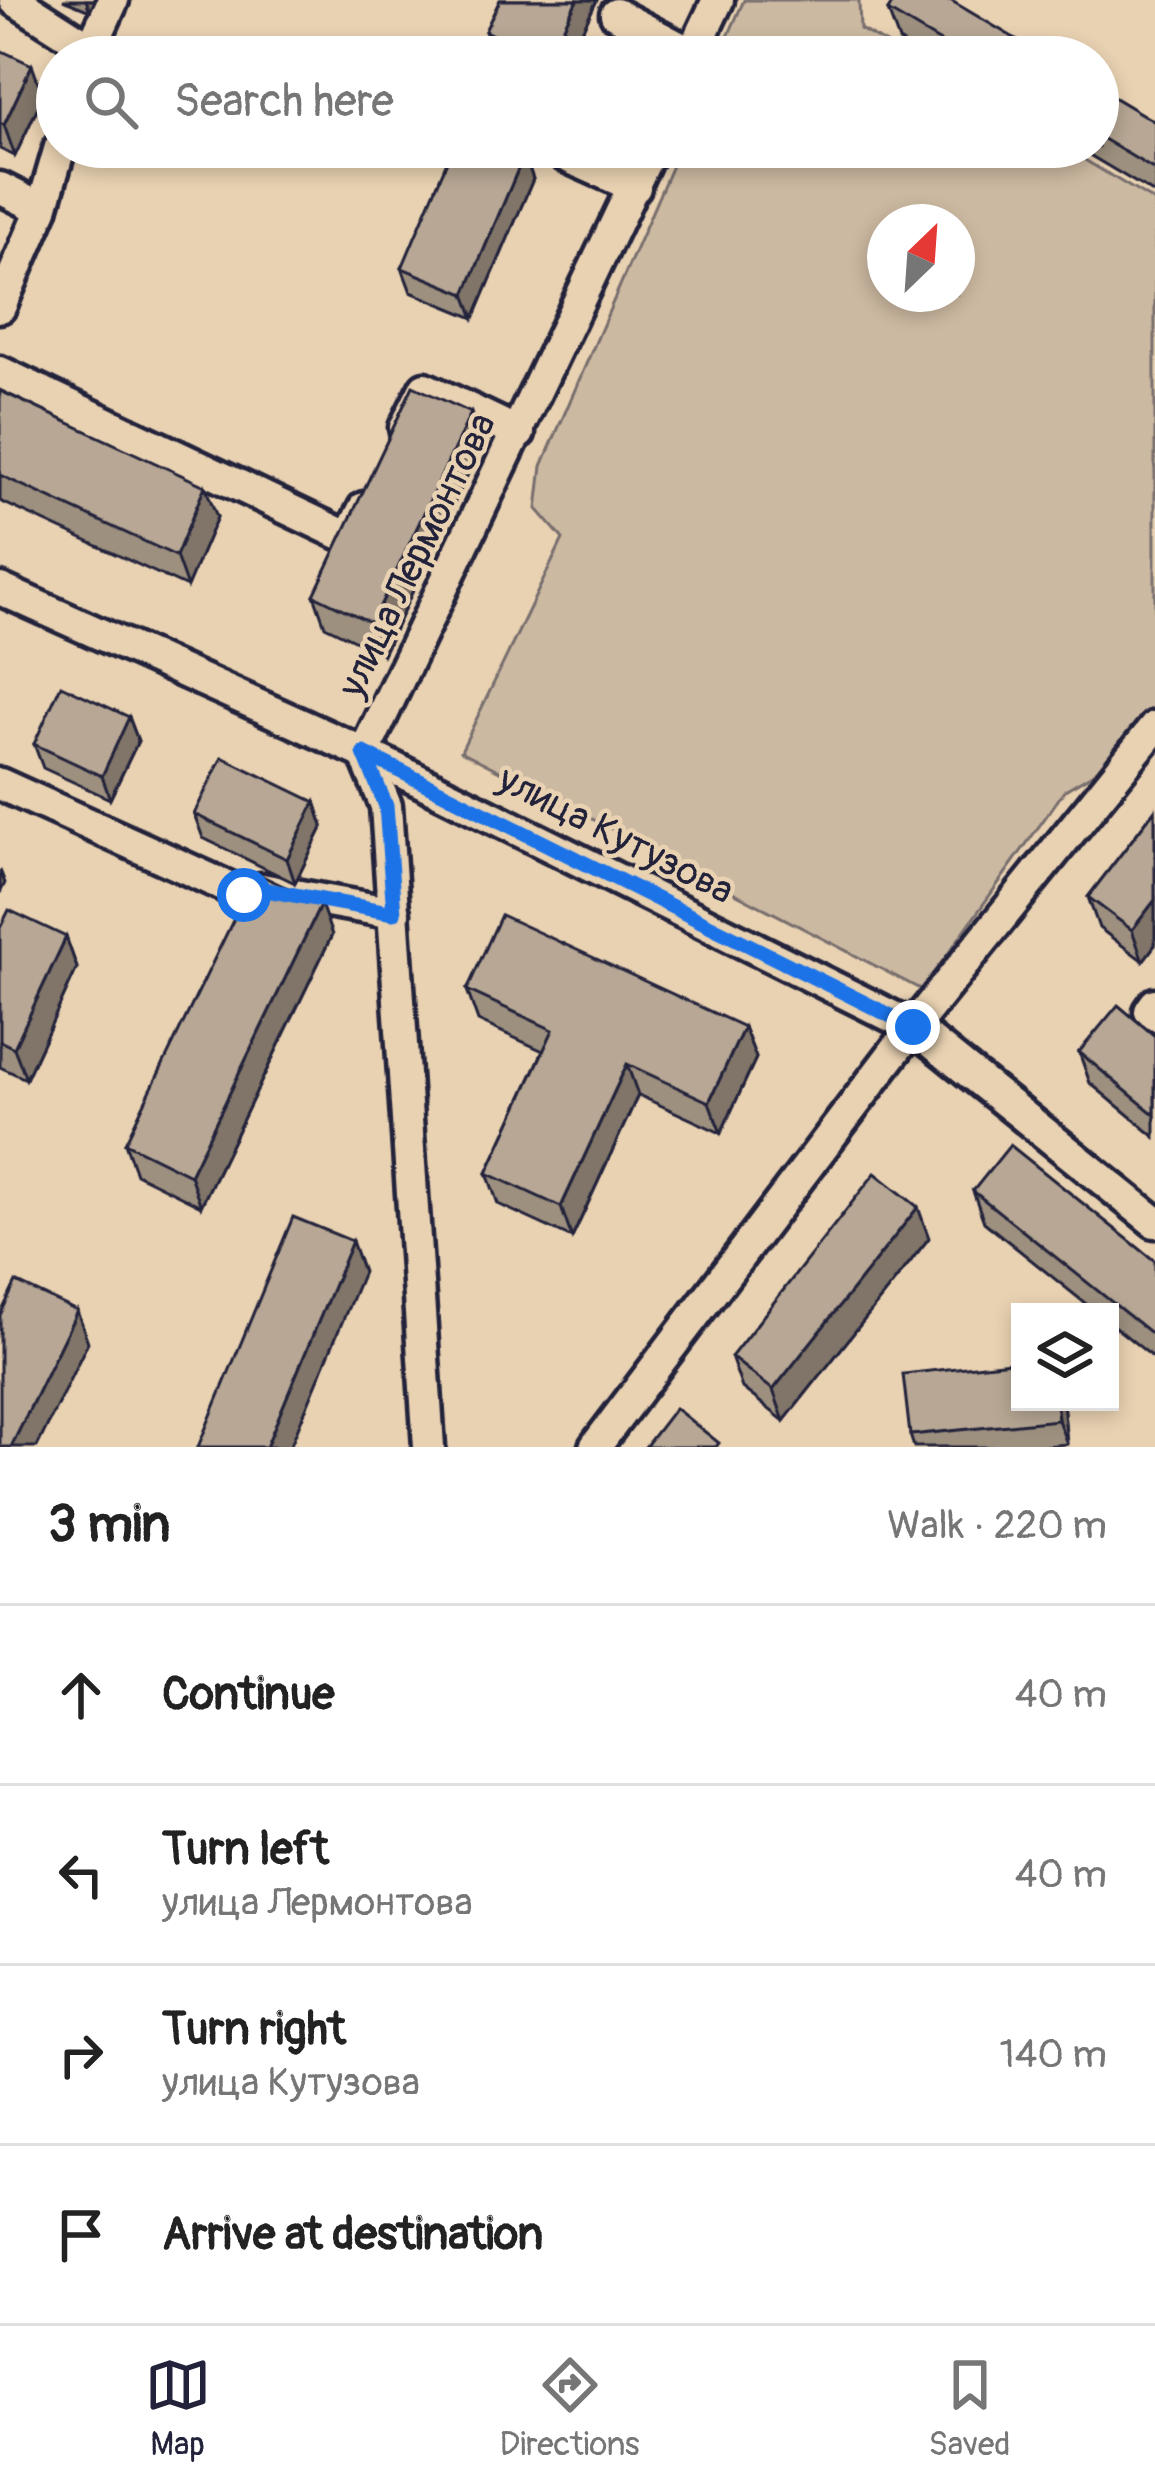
<!DOCTYPE html>
<html lang="en">
<head>
<meta charset="utf-8">
<style>
  :root { --surface:#fff; --page:#f6f6f6; --text:#222; --muted:#767676; --line:#e0e0e0; --accent:#22223b }
  body { margin:0; font-family:Pangolin,sans-serif; background:var(--page); color:var(--text) }
  .controls { position:absolute; right:36px; bottom:36px; display:grid; overflow:hidden; border-radius:0px; box-shadow:0 6px 18px #0003 }
  .controls button { width:108px; height:108px; display:grid; place-items:center; padding:0; border:0; border-bottom:3px solid var(--line); background:var(--surface); color:var(--text); font:60px sans-serif }
  .compass { position:absolute; left:867px; top:204px; width:108px; height:108px; border-radius:50%; background:var(--surface); box-shadow:0 6px 18px #0003; rotate:25deg }
  .stop { position:absolute; width:36px; height:36px; margin:-27px; border:9px solid #1a73e8; border-radius:50%; background:#fff }
  .stop.end { background:#1a73e8; border-color:#fff; box-shadow:0 3px 12px #0008 }
  .list { margin:0; padding:0; list-style:none }
  h2 { display:flex; justify-content:space-between; align-items:center; height:156px; margin:0; padding:0 48px; font-size:51px }
  h2 small { font-size:39px; font-weight:400; color:var(--muted) }
  .list li { display:grid; grid-template-columns:78px 1fr auto; gap:36px; align-items:center; box-sizing:border-box; height:180px; padding:0 48px; border-top:3px solid var(--line) }
  .list b { display:block; font-size:45px; white-space:nowrap }
  .list p { margin:0; font-size:39px; white-space:nowrap; color:var(--muted) }
  .list em { font-size:39px; font-style:normal; color:var(--muted) }
  .icon { flex:none; width:66px; height:66px; fill:none; stroke:currentColor; stroke-width:2; stroke-linecap:round; stroke-linejoin:round }
  .map { position:relative; flex:none; width:1155px; height:1447px; overflow:hidden }
  .search { position:absolute; background:var(--surface); box-shadow:0 6px 18px #0003; left:36px; right:36px; top:36px; height:132px; display:flex; align-items:center; gap:30px; box-sizing:border-box; padding:0 42px; border-radius:66px; color:var(--muted); font-size:45px }
  .sheet { height:876px; background:var(--surface) }
  nav { display:flex; justify-content:space-around; align-items:center; box-sizing:border-box; height:168px; border-top:3px solid var(--line); background:var(--surface); font-size:33px; color:var(--muted) }
  nav a { display:grid; justify-items:center; gap:6px }
  nav .on { color:var(--accent) }
  .map>svg:first-child { display:block }
  .green { fill:#ccb9a1; stroke:#776e6e; stroke-width:3; fill-rule:evenodd }
  .lines { fill:none; stroke-linecap:round; stroke-linejoin:round }
  .minor-casing { stroke:#22223b; stroke-width:39 }
  .minor { stroke:#e9d2b2; stroke-width:30 }
  .wall { fill:#9d907f; stroke:#22223b; stroke-width:3 }
  .shaded-wall { fill:#807568; stroke:#22223b; stroke-width:3 }
  .building { fill:#b7a794; stroke:#22223b; stroke-width:3 }
  .route { stroke:#1a73e8; stroke-width:15 }
  .labels { text-anchor:middle; dominant-baseline:central; stroke-width:9; stroke-linejoin:round; paint-order:stroke }
  .street-label { font-size:39px; fill:#22223b; stroke:#e9d2b2 }
</style>
</head>
<body>
<div class="map">
<svg width="1155" height="1447" viewBox="0 0 1155 1447">
  <rect width="100%" height="100%" fill="#e9d2b2"/>
  <filter id="ink" filterUnits="userSpaceOnUse"><feTurbulence type="fractalNoise" baseFrequency=".00833" numOctaves="2"/><feDisplacementMap in="SourceGraphic" scale="24" xChannelSelector="R" yChannelSelector="G"/><feConvolveMatrix kernelMatrix="1 2 1 2 8 2 1 2 1" color-interpolation-filters="sRGB"/></filter>
  <g filter="url(#ink)">
    <g class="green">
      <path d="M744,0H859L860,29L910,57H719Z"/>
      <path d="M680,147H1063L1155,202V720L1104,767L1065,790L922,990L461,751L563,539L537,509L542,466ZM885,222H957V294H885Z"/>
    </g>
    <g class="lines">
      <g class="minor-casing">
        <g id="minor">
          <path d="M15,0L90,48"/>
          <path d="M616,14L692,54"/>
          <path d="M87,57L113,0"/>
          <path d="M691,57L718,0"/>
          <path d="M566,156L635,187"/>
          <path d="M0,188L42,209"/>
          <path d="M0,307L42,209L60,147"/>
          <path d="M0,372L349,538L364,508"/>
          <path d="M405,428L425,388L519,433"/>
          <path d="M0,589L364,753L913,1027L1155,1222"/>
          <path d="M0,784L245,895L261,889L394,913"/>
          <path d="M1155,1004L1150,1011L1155,1015"/>
          <path d="M429,1447L386,806L364,753L652,147"/>
          <path d="M595,1447L913,1027L1155,727"/>
        </g>
      </g>
      <use href="#minor" class="minor"/>
    </g>
    <g class="wall">
      <path d="M63,0H95L90,11Z"/>
      <path d="M500,0H597L569,57H498L493,55L485,31Z"/>
      <path d="M888,11L1046,57H925L899,41Z"/>
      <path d="M0,50L43,96L15,156L0,149Z"/>
      <path d="M1098,88L1155,122V194L1076,147H1098Z"/>
      <path d="M524,155L533,179L474,318L411,292L402,268Z"/>
      <path d="M0,391L217,517L187,587L0,501Z"/>
      <path d="M482,444L383,654L325,626L314,595Z"/>
      <path d="M129,717L138,741L110,799L43,768L34,744Z"/>
      <path d="M315,802L323,826L295,883L203,838L194,814Z"/>
      <path d="M1155,810V945L1143,961L1099,928L1088,897Z"/>
      <path d="M0,928L66,937L77,968L26,1079L0,1067Z"/>
      <path d="M332,935L201,1206L136,1174L125,1143Z"/>
      <path d="M467,990L744,1027L756,1058L721,1133L638,1095L572,1238L498,1204L487,1173L543,1051L478,1021Z"/>
      <path d="M1155,1036V1137L1090,1083L1079,1052Z"/>
      <path d="M973,1191L1155,1261V1359L1110,1323V1312H1096L984,1222Z"/>
      <path d="M929,1238L784,1421L742,1388L731,1357Z"/>
      <path d="M1020,1402H1063L1067,1444L1035,1447H914L910,1435Z"/>
    </g>
    <g class="shaded-wall">
      <path d="M86,0H95L90,11Z"/>
      <path d="M577,0H597L569,57H549Z"/>
      <path d="M32,65L43,96L15,156L4,125Z"/>
      <path d="M524,155L533,179L474,318L465,294Z"/>
      <path d="M471,413L482,444L383,654L372,623Z"/>
      <path d="M205,486L217,517L187,587L176,556Z"/>
      <path d="M129,717L138,741L110,799L102,776Z"/>
      <path d="M315,802L323,826L295,883L287,859Z"/>
      <path d="M0,870L5,883L0,893Z"/>
      <path d="M1155,900V945L1143,961L1132,930Z"/>
      <path d="M321,904L332,935L201,1206L190,1175Z"/>
      <path d="M66,937L77,968L26,1079L14,1048Z"/>
      <path d="M744,1027L756,1058L721,1133L709,1102Z"/>
      <path d="M627,1064L638,1095L572,1238L561,1207Z"/>
      <path d="M918,1207L929,1238L784,1421L773,1390Z"/>
      <path d="M352,1241L363,1272L290,1447H266Z"/>
      <path d="M77,1311L88,1342L37,1447H11Z"/>
      <path d="M1056,1402H1063L1067,1444L1058,1420Z"/>
    </g>
    <g class="building">
      <path d="M500,0H577L549,57H538L485,31Z"/>
      <path d="M894,0H950L1046,57H966L888,11Z"/>
      <path d="M0,50L32,65L4,125L0,123Z"/>
      <path d="M1098,88L1155,122V170L1098,136Z"/>
      <path d="M453,147H505L524,155L465,294L402,268Z"/>
      <path d="M413,386L471,413L372,623L314,595Z"/>
      <path d="M0,391L205,486L176,556L0,475Z"/>
      <path d="M61,685L129,717L102,776L34,744Z"/>
      <path d="M222,757L315,802L287,859L194,814Z"/>
      <path d="M1155,810V900L1132,930L1088,897Z"/>
      <path d="M256,873L321,904L190,1175L125,1143Z"/>
      <path d="M9,910L66,937L14,1048L0,1041V928Z"/>
      <path d="M501,915L744,1027L709,1102L627,1064L561,1207L487,1173L553,1030L467,990Z"/>
      <path d="M1118,1005L1155,1036V1115L1079,1052Z"/>
      <path d="M1010,1145L1155,1261V1333L1153,1335L973,1191Z"/>
      <path d="M875,1173L918,1207L773,1390L731,1357Z"/>
      <path d="M293,1217L352,1241L266,1447H198Z"/>
      <path d="M16,1282L77,1311L11,1447H0V1315Z"/>
      <path d="M1020,1361V1402H1056L1058,1420L910,1435L903,1374Z"/>
      <path d="M675,1408L719,1443L716,1447H645Z"/>
    </g>
  </g>
  <g class="lines" filter="url(#ink)">
    <path class="route" d="M244,895L261,889L394,913L386,806L364,753L913,1027"/>
  </g>
  <g class="labels">
    <g class="street-label">
      <text transform="translate(417 555) rotate(-64)">улица Лермонтова</text>
      <text transform="translate(616 835) rotate(27)">улица Кутузова</text>
    </g>
  </g>
</svg>
<div class="controls">
<button><svg class="icon" aria-label="layers" viewBox="0 0 24 24"><path d="M12 4l9 5-9 5-9-5zM3 14l9 5 9-5"/></svg></button>
</div>
<svg class="compass" viewBox="-18 -18 36 36"><path d="M0-13l5 13h-10z" fill="#e53935"/><path d="M0 13l5-13h-10z" fill="#767676"/></svg>
<div class="stop" style="left:244px;top:895px"></div>
<div class="stop end" style="left:913px;top:1027px"></div>
<div class="search"><svg class="icon" aria-label="search" viewBox="0 0 24 24"><circle cx="10" cy="10" r="6"/><path d="M15 15l6 6"/></svg>Search here</div>
</div>
<section class="sheet">
<h2>3 min<small>Walk · 220 m</small></h2>
<ul class="list">
<li><svg class="icon" aria-label="ahead" viewBox="0 0 24 24"><path d="M12 20V5M6 11l6-6 6 6"/></svg><div><b>Continue</b></div><em>40 m</em></li>
<li><svg class="icon" aria-label="left" viewBox="0 0 24 24"><path d="M17 20v-9H6M10 6l-5 5 5 5"/></svg><div><b>Turn left</b><p>улица Лермонтова</p></div><em>40 m</em></li>
<li><svg class="icon" aria-label="right" viewBox="0 0 24 24"><path d="M7 20v-9h11M14 6l5 5-5 5"/></svg><div><b>Turn right</b><p>улица Кутузова</p></div><em>140 m</em></li>
<li><svg class="icon" aria-label="arrive" viewBox="0 0 24 24"><path d="M6 21V4h12l-3 4 3 4H6"/></svg><div><b>Arrive at destination</b></div></li>
</ul>
</section>
<nav>
<a class="on"><svg class="icon" aria-label="map" viewBox="0 0 24 24"><path d="M3 6l6-2 6 2 6-2v14l-6 2-6-2-6 2zM9 4v14M15 6v14"/></svg>Map</a>
<a><svg class="icon" aria-label="directions" viewBox="0 0 24 24"><path d="M12 3l9 9-9 9-9-9zM9 14v-3h6M13 9l2 2-2 2"/></svg>Directions</a>
<a><svg class="icon" aria-label="saved" viewBox="0 0 24 24"><path d="M7 4h10v16l-5-4-5 4z"/></svg>Saved</a>
</nav>
</body>
</html>
